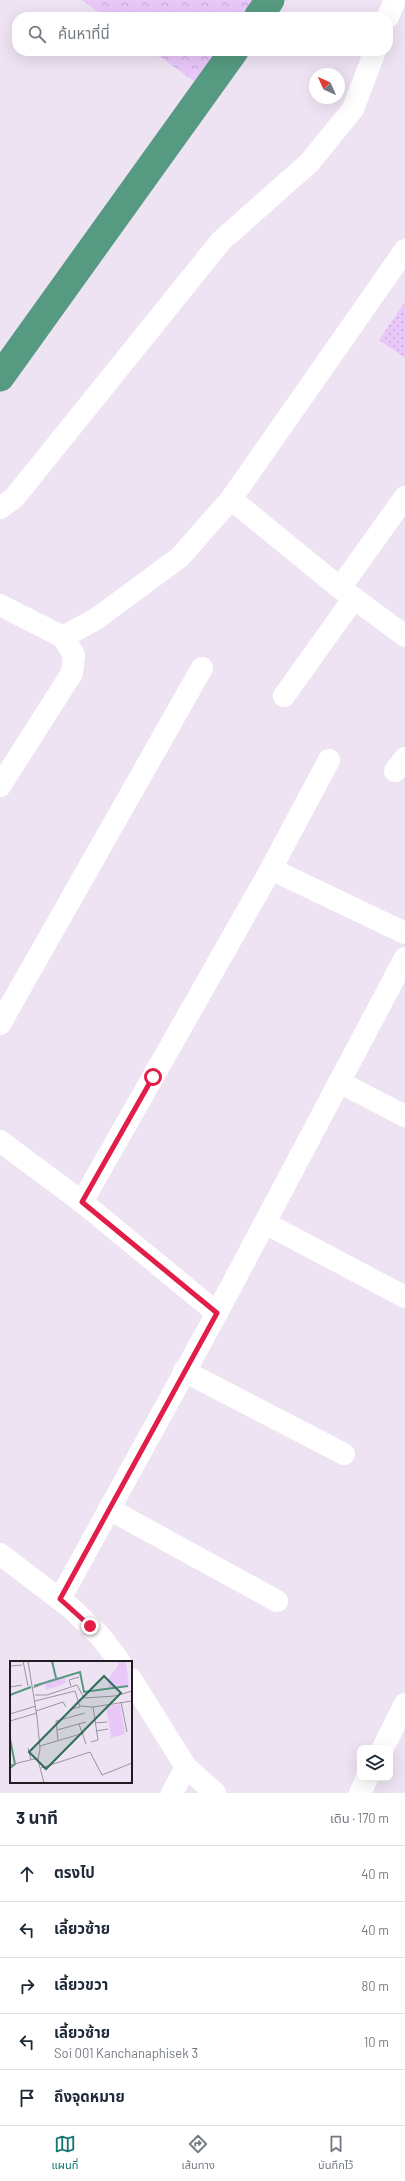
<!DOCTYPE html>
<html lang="th">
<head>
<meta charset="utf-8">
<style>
  :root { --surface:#fff; --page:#f2f2f3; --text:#1f2937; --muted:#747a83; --line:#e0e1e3; --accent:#0f766e }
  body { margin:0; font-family:Barlow,"Noto Sans Thai",sans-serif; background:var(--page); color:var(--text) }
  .controls { position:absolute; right:12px; bottom:12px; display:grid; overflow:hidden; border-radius:8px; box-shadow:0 4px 16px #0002 }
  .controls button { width:36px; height:36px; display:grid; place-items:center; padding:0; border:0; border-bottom:1px solid var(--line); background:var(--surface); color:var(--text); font:20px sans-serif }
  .compass { position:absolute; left:309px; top:68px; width:36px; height:36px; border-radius:50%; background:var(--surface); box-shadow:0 4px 16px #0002; rotate:315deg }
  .stop { position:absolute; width:12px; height:12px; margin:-9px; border:3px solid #e11d48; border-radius:50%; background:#fff }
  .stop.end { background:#e11d48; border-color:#fff; box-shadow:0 1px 4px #0008 }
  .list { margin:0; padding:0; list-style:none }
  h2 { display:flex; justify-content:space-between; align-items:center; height:52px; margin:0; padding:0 16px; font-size:17px }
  h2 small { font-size:13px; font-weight:400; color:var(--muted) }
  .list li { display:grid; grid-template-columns:26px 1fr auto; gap:12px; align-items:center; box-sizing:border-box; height:56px; padding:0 16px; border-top:1px solid var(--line) }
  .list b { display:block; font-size:15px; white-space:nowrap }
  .list p { margin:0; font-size:13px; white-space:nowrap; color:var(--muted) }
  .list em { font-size:13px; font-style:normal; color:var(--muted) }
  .icon { flex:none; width:22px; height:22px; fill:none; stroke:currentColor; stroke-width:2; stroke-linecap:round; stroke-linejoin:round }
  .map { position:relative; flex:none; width:405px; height:1793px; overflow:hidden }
  .search { position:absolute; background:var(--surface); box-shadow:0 4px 16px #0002; left:12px; right:12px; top:12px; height:44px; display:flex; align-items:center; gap:10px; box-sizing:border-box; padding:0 14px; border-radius:16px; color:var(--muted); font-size:15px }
  .sheet { height:332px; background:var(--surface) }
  nav { display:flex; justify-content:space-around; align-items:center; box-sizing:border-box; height:56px; border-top:1px solid var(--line); background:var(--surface); font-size:11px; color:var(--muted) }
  nav a { display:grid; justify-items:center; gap:2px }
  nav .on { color:var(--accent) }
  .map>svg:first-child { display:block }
  .grass { fill:url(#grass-dots) }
  .forest { fill:url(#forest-crowns) }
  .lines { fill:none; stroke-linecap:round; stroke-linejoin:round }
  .canal { stroke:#569a81; stroke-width:29 }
  .minor { stroke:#fff; stroke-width:22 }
  .route { stroke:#e11d48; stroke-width:5 }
  .inset-river { fill:none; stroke:#569a81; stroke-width:2 }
  .inset-road { fill:none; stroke:#9c939f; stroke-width:1 }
  .view { fill:#306d58; fill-opacity:0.15; stroke:#306d58; stroke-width:2 }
  .inset-edge { fill:none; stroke:#201c22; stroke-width:2 }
</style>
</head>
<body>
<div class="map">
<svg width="405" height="1793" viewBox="0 0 405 1793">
  <defs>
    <pattern id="grass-dots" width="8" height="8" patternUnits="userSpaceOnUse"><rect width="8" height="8" fill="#eac7f9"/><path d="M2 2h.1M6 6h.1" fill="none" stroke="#c8aad5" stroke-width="1.8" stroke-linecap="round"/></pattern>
    <pattern id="forest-crowns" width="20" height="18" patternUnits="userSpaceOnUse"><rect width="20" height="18" fill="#eac7f9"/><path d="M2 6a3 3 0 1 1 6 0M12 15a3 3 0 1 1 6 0" fill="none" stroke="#c8aad5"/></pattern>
  </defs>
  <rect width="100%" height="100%" fill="#eee3f3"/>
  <path class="grass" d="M405,302V358L379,340Z"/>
  <g class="forest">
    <path d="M82,0H284L272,17H105Z"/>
    <path d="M152,51H248L216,97Z"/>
  </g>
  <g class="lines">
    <g class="canal">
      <path d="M258,17L270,0"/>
      <path d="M0,377L234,51"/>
    </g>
    <g class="minor">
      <path d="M388,17L395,0"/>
      <path d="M231,499L340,588L405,636"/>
      <path d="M0,508L14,498L221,241L309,163L353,109L375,51"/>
      <path d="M340,588L405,497"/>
      <path d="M0,605L63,637L74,655L72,673L0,786"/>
      <path d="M63,637L96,619L180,557L231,499L405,250"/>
      <path d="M284,696L354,598"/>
      <path d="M395,771L405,758"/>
      <path d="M271,869L405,933"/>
      <path d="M0,1024L202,668"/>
      <path d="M339,1082L405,1116"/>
      <path d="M0,1141L82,1202L217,1313"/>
      <path d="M82,1202L271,869L329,760"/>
      <path d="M265,1223L405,1297"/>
      <path d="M184,1371L344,1454"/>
      <path d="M109,1509L277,1601"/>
      <path d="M0,1554L71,1608L100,1636L120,1662"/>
      <path d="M60,1599L217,1313L405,958"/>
      <path d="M131,1679L186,1767L215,1793"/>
      <path d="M383,1748L405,1704"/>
      <path d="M172,1793L186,1767"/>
      <path d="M360,1793L367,1778"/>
    </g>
  </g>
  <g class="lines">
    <path class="route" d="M90,1626L60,1599L217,1313L82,1202L153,1077"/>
  </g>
  <g transform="translate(10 1661)">
    <rect width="122" height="122" fill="#eee3f3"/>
    <path d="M110,43L115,73L101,77L96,45Z" fill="#eac7f9"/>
    <path d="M108,0H116L119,25L99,28L98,18L108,5Z" fill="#eac7f9"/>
    <path d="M48,16H55L56,22L36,29L35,20Z" fill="#eac7f9"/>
    <path class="inset-river" d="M42,0L46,17M24,25L70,11L74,31L118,25M0,34L21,26M0,78L5,103L0,107"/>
    <path class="inset-road" d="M13,0L18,25M18,0L27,56L30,88L28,99L34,122M0,5L12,4M61,25L59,19L69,16M0,26L12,24M23,27L38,21M25,34H37L67,24L74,37L105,35L122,30M25,40L65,30L70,46L61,48M111,41L117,71M70,45L83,46L122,40M26,50L53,41L56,46M0,53L26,45M0,60L27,52M85,62L97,61M69,63L76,83M47,69L76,61M86,70L98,68M48,79L46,60L75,52M81,81L88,79L83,46M30,85L74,72M18,87L21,99M0,104L28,97M31,107L80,91L92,114L122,102"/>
    <path class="view" d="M94,15L111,32L36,108L19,91Z"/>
    <rect width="122" height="122" class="inset-edge"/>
  </g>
</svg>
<div class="controls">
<button><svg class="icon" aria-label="layers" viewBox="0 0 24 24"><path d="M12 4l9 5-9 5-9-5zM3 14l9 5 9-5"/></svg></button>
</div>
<svg class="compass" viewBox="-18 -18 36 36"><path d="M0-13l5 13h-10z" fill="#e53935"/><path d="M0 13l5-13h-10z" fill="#747a83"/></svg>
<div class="stop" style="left:153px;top:1077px"></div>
<div class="stop end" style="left:90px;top:1626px"></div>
<div class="search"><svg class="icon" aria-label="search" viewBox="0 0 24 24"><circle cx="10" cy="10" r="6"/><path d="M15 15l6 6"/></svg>ค้นหาที่นี่</div>
</div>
<section class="sheet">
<h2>3 นาที<small>เดิน · 170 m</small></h2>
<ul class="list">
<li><svg class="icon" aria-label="ahead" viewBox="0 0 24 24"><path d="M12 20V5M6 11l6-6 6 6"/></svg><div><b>ตรงไป</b></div><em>40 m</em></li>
<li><svg class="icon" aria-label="left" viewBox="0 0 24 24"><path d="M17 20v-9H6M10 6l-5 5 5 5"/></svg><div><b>เลี้ยวซ้าย</b></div><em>40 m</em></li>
<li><svg class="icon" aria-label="right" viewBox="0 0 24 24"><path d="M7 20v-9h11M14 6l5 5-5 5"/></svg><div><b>เลี้ยวขวา</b></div><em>80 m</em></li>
<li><svg class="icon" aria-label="left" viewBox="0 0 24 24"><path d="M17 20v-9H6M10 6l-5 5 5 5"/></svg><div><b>เลี้ยวซ้าย</b><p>Soi 001 Kanchanaphisek 3</p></div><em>10 m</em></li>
<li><svg class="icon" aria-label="arrive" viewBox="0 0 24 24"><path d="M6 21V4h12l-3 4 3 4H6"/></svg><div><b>ถึงจุดหมาย</b></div></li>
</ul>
</section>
<nav>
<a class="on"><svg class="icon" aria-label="map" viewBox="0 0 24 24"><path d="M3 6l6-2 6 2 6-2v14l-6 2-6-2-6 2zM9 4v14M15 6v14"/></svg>แผนที่</a>
<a><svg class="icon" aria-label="directions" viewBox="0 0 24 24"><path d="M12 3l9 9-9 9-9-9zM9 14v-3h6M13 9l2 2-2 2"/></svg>เส้นทาง</a>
<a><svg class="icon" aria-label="saved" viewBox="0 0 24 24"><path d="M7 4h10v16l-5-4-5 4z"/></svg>บันทึกไว้</a>
</nav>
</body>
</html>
